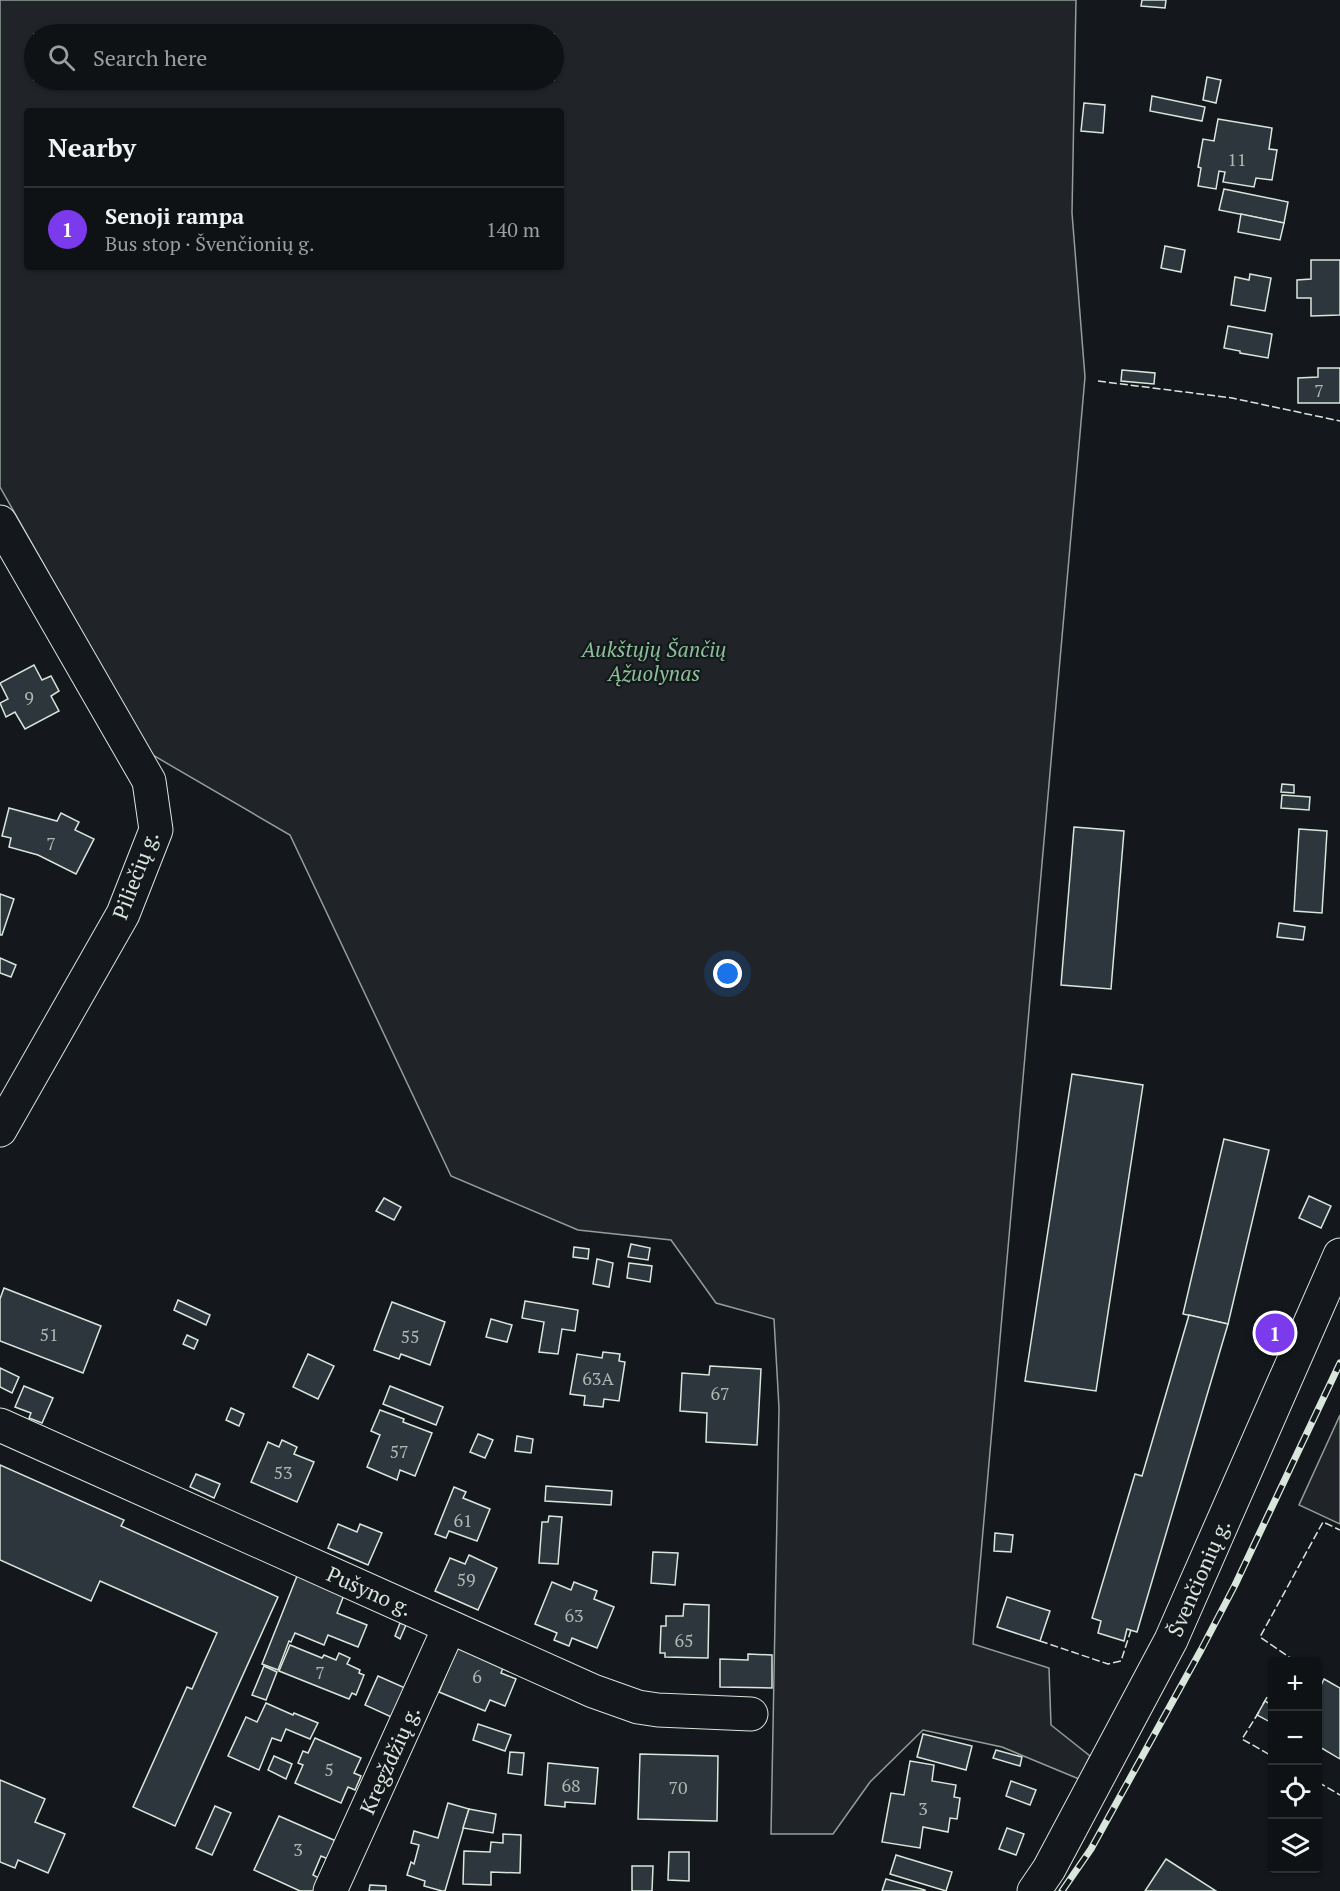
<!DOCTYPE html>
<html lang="en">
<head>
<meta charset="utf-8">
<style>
  :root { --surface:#0f1215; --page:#1d2022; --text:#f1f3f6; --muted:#9b9ea0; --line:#2f3234; --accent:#7c3aed }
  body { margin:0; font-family:"PT Serif",serif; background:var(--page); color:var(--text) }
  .controls { position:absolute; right:18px; bottom:18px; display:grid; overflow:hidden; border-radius:6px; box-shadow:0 2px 4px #0004 }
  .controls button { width:54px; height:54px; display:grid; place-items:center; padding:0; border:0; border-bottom:2px solid var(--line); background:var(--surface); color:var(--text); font:30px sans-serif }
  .you { position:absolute; left:728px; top:974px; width:21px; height:21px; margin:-15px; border:4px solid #fff; border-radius:50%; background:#1a73e8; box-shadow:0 0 0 9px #1a73e833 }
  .badge { display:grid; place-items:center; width:39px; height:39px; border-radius:50%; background:var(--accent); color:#fff; font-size:20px; font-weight:700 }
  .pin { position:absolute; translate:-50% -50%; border:3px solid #fff; box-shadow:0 2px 6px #0006 }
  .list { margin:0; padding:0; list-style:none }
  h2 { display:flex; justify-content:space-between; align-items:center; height:78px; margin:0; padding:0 24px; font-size:26px }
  h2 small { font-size:20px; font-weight:400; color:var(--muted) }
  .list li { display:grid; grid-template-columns:39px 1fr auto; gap:18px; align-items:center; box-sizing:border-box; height:84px; padding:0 24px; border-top:2px solid var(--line) }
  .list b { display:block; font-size:22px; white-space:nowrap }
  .list p { margin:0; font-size:20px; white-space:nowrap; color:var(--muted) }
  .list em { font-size:20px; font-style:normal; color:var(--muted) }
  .icon { flex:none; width:33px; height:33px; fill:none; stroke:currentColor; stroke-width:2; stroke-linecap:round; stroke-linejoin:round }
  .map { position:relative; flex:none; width:1340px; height:1891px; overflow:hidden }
  .search { position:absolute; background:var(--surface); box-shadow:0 2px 4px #0004; left:24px; top:24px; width:540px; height:66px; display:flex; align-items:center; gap:15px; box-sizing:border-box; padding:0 21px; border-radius:33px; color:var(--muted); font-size:22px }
  .panel { position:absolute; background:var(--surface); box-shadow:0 2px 4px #0004; left:24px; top:108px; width:540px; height:162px; border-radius:6px }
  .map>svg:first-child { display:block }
  .green { fill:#202428; stroke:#939e99; stroke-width:1.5; fill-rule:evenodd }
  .building { fill:#2c363c; stroke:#d8e6dc; stroke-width:1.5 }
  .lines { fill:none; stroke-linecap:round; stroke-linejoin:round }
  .minor-casing { stroke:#d8e6dc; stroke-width:35 }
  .minor { stroke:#14181c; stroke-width:33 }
  .rail-casing { stroke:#d8e6dc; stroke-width:7 }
  .rail { stroke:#14181c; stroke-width:4.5; stroke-dasharray:14; stroke-linecap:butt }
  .fence { stroke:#d8e6dc; stroke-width:1.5; stroke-dasharray:8 3; stroke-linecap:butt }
  .labels { text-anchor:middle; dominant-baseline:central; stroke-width:4.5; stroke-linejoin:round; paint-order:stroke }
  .number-label { font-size:18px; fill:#adbab4 }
  .park-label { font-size:21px; font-style:italic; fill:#8ac095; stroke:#14181c }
  .street-label { font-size:21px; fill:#d8e6dc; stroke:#14181c }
</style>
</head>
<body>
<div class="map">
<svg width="1340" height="1891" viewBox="0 0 1340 1891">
  <rect width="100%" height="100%" fill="#14181c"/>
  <g class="green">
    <path d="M0,0H1076L1072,213L1085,377L973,1644L1049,1668L1051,1725L1090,1756L1079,1779L1002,1747L923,1730L870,1782L833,1834H771L779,1408L774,1319L716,1303L671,1240L578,1230L451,1176L290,835L151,754L0,487ZM34,34H554V80H34ZM27,111H561V267H27Z"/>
    <path d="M1340,1415V1524L1299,1505Z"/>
  </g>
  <g class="building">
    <path d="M1142,0H1166L1165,8L1141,6Z"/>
    <path d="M1207,77L1221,80L1216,103L1203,100Z"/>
    <path d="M1152,96L1205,107L1202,121L1150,111Z"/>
    <path d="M1084,103L1105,105L1103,133L1081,131Z"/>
    <path d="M1218,119L1272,128L1269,149L1277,150L1272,180L1256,178L1254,187L1223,182L1225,172L1219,171L1216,189L1198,186L1201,168L1198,167L1203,139L1214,141Z"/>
    <path d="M1224,189L1288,202L1284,223L1219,210Z"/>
    <path d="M1241,214L1284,223L1280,240L1238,232Z"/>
    <path d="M1165,246L1185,250L1181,272L1161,268Z"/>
    <path d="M1311,260H1340V315L1311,316V298H1297V280L1311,279Z"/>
    <path d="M1250,274L1271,278L1265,311L1231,305L1235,277L1249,280Z"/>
    <path d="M1228,326L1272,334L1268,358L1240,353V351L1224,348Z"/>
    <path d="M1318,368H1340V403H1298V378L1318,377Z"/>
    <path d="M1122,370L1155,373L1154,384L1121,381Z"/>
    <path d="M34,665L42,680L51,676L59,691L51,696L59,711L25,729L15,712L6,717L0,703L8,699L0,683Z"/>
    <path d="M1282,784L1294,785V793L1281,792Z"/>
    <path d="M1282,795L1310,797L1309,810L1281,808Z"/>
    <path d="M9,808L57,821L61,813L79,822L75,830L94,839L76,874L38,855L9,847L11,838L2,836Z"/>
    <path d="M1074,827L1124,831L1111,989L1061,985Z"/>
    <path d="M1299,829L1327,831L1322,913L1294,911Z"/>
    <path d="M0,894L14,899L2,935H0Z"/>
    <path d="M1279,923L1305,927L1303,940L1277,937Z"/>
    <path d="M0,958L16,965L11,977L0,973Z"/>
    <path d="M1072,1074L1143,1085L1096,1391L1025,1381Z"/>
    <path d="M1224,1139L1269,1150L1228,1324L1183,1314Z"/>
    <path d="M1309,1196L1331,1206L1321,1228L1299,1218Z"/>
    <path d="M384,1198L401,1207L394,1220L376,1211Z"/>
    <path d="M631,1244L650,1248L648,1260L628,1257Z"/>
    <path d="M574,1247L589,1249L588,1259L573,1257Z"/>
    <path d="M597,1259L613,1263L609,1287L593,1284Z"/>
    <path d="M629,1263L652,1266L650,1282L627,1278Z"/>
    <path d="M4,1288L101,1326L83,1373L0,1341V1299Z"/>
    <path d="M178,1300L210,1315L206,1325L174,1310Z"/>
    <path d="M525,1301L578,1310L575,1331L562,1329L558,1354L539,1352L544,1322L522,1318Z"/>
    <path d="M392,1302L445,1322L430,1365L401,1354L399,1359L374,1350Z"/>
    <path d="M1189,1315L1228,1324L1137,1632L1127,1629L1124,1641L1098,1633L1101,1621L1092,1618L1135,1474L1142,1476Z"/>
    <path d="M491,1319L512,1325L507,1342L486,1337Z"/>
    <path d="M187,1335L198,1340L194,1349L183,1344Z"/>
    <path d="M603,1352L620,1354L619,1361L625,1362L619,1401L604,1399L603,1407L584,1405L585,1396L570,1394L577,1354L602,1358Z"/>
    <path d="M308,1354L334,1366L318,1399L293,1387Z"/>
    <path d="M710,1366L761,1369L757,1445L706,1442L707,1413L680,1411L682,1373L709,1375Z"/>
    <path d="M0,1368L19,1377L12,1393L0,1387Z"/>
    <path d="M24,1386L53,1398L42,1423L29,1418L31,1413L15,1407Z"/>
    <path d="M390,1386L443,1407L436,1425L383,1404Z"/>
    <path d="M231,1408L244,1414L239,1426L226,1420Z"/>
    <path d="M380,1410L404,1419L403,1422L432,1433L415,1476L400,1470L397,1480L367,1467L380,1435L371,1431Z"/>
    <path d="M478,1434L493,1440L485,1458L470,1452Z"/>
    <path d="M517,1436L533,1439L531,1453L515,1451Z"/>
    <path d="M282,1440L297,1447L294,1454L314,1462L297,1502L251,1482L268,1442L279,1447Z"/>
    <path d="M0,1465L124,1520L121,1526L278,1597L175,1826L133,1807L187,1687L192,1689L217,1633L100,1581L91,1601L0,1560Z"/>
    <path d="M196,1474L220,1484L214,1498L190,1487Z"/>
    <path d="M546,1486L612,1491L611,1505L545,1501Z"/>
    <path d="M454,1487L466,1492L463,1498L490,1509L477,1541L449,1531L446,1538L435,1534Z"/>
    <path d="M549,1516L562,1517L558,1564L539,1563L542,1522H548Z"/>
    <path d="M338,1524L357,1532L360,1524L382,1533L368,1565L328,1548Z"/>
    <path d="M995,1533L1013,1535L1011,1552L994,1551Z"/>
    <path d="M653,1552L678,1553L675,1585L651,1583Z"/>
    <path d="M469,1555L497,1568L478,1610L435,1591L450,1558L465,1564Z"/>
    <path d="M299,1571L344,1595L337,1613L367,1625L358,1647L328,1635L324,1645L295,1633L291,1642L289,1641L278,1670L262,1664Z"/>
    <path d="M552,1582L571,1590L574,1582L597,1591L594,1599L614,1607L597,1648L572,1638L569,1646L554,1640L557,1633L535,1624Z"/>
    <path d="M1007,1597L1050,1611L1040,1641L997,1627Z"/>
    <path d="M684,1604L709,1605L708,1658L665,1657V1653H660L661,1626H666V1616H683Z"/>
    <path d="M400,1623L406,1625L400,1639L395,1636Z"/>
    <path d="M458,1644L505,1663L501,1673L516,1679L505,1706L490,1700L485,1711L439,1692Z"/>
    <path d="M290,1645L322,1658L324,1655L336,1660L339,1653L350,1658L347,1664L360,1670L359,1673L364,1675L356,1695L352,1693L349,1699L279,1671Z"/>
    <path d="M748,1654L772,1655V1688L720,1687V1659L748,1660Z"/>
    <path d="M264,1666L277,1672L266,1700L252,1695Z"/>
    <path d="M378,1676L412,1691L398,1720L365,1705Z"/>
    <path d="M1324,1679L1340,1688V1759L1318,1746V1692Z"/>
    <path d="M1265,1701L1272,1705V1723L1257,1715Z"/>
    <path d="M266,1703L293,1715L294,1713L318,1723L310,1739L286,1729L281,1741L272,1738L259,1770L228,1756L246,1717L257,1722Z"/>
    <path d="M478,1724L511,1735L505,1751L473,1740Z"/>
    <path d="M923,1734L972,1746L966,1770L917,1757Z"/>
    <path d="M315,1738L361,1758L354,1773L361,1776L355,1790L348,1787L341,1803L295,1783L303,1765L298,1763L303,1751L308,1753Z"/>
    <path d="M996,1750L1022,1757L1020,1766L993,1758Z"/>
    <path d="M510,1752L524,1753L522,1775L508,1773Z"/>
    <path d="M640,1754L718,1756L717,1821L638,1819Z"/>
    <path d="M274,1756L292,1764L286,1779L268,1770Z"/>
    <path d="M910,1761L934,1765L932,1781L956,1785L954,1797L960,1798L957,1819L950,1818L948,1832L923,1827L920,1848L882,1842L891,1793L904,1795Z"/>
    <path d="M548,1763L598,1768L595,1804L565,1802V1807L545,1805Z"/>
    <path d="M0,1780L45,1799L35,1822L65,1834L48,1873L18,1860L15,1868L0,1862Z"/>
    <path d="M1011,1781L1036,1790L1030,1805L1006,1796Z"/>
    <path d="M448,1803L469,1809L445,1891H442L424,1886L425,1881L407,1875L411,1862L414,1864L419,1845L411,1843L414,1831L438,1838Z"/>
    <path d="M215,1806L231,1813L212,1855L196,1848Z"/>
    <path d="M469,1809L496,1814L493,1833L463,1828Z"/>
    <path d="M279,1816L336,1841L328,1859L321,1856L313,1875L319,1878L314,1891H300L254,1870Z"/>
    <path d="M1007,1828L1024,1834L1016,1855L999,1849Z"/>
    <path d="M503,1834L521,1835L520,1873L491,1872V1885L463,1884L464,1851L490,1852L491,1842L503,1843Z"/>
    <path d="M669,1852H689V1881L668,1880Z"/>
    <path d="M896,1855L952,1872L946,1891L890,1874Z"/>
    <path d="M1166,1859L1216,1891H1145Z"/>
    <path d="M632,1866H653L652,1891H632Z"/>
    <path d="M886,1879L925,1890V1891H882Z"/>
    <path d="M370,1885L386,1886V1891H369Z"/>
  </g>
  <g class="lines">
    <g class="minor-casing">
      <g id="minor">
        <path d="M0,522L149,781L156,830L123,914L0,1130"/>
        <path id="s1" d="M0,1425L593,1691L638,1707L658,1710L751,1714"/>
        <path id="s2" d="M330,1891L449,1628"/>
        <path id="s3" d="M1034,1891L1049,1869L1171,1640L1340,1255"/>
      </g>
    </g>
    <use href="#minor" class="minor"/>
    <g class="rail-casing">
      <path id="rail" d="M1062,1891L1091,1849L1201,1650L1235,1585L1340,1363"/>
    </g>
    <use href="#rail" class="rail"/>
    <g class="fence">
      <path d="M1098,381L1232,398L1340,421"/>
      <path d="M1040,1641L1108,1664L1121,1661L1131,1630"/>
      <path d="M1290,1662L1292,1659L1260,1637L1323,1522L1340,1530"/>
      <path d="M1263,1704L1272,1689"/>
      <path d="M1259,1712L1242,1739L1272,1756"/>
      <path d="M1318,1782L1340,1795"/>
    </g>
  </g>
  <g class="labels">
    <g class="number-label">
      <text x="1237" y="159">11</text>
      <text x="1319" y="390">7</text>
      <text x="29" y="697">9</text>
      <text x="51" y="843">7</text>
      <text x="49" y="1334">51</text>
      <text x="410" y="1336">55</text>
      <text x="598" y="1378">63A</text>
      <text x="720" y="1393">67</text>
      <text x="399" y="1451">57</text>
      <text x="283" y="1472">53</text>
      <text x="463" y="1520">61</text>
      <text x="466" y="1579">59</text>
      <text x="574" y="1615">63</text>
      <text x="684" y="1640">65</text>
      <text x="320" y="1672">7</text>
      <text x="477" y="1676">6</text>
      <text x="329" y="1769">5</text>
      <text x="571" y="1785">68</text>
      <text x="678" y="1787">70</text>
      <text x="923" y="1808">3</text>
      <text x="298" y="1849">3</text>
    </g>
    <g class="park-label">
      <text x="654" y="649">Aukštųjų Šančių<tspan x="654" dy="24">Ąžuolynas</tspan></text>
    </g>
    <g class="street-label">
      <text transform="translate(135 875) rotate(-69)">Piliečių g.</text>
      <text stroke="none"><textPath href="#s3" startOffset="354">Švenčionių g.</textPath></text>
      <text stroke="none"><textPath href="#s1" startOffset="405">Pušyno g.</textPath></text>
      <text stroke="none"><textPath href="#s2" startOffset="144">Kregždžių g.</textPath></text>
    </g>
  </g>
</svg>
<div class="controls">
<button>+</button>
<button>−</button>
<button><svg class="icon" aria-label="locate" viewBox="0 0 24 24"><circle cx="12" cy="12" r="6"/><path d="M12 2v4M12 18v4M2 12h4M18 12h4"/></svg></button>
<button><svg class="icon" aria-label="layers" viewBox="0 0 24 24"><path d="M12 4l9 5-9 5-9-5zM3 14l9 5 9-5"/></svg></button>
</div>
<div class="you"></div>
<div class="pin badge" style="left:1275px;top:1333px">1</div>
<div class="search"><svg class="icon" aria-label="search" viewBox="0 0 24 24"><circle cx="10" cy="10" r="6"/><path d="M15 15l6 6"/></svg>Search here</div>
<section class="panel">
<h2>Nearby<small></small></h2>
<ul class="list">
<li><span class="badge">1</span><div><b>Senoji rampa</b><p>Bus stop · Švenčionių g.</p></div><em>140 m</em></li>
</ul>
</section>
</div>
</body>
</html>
